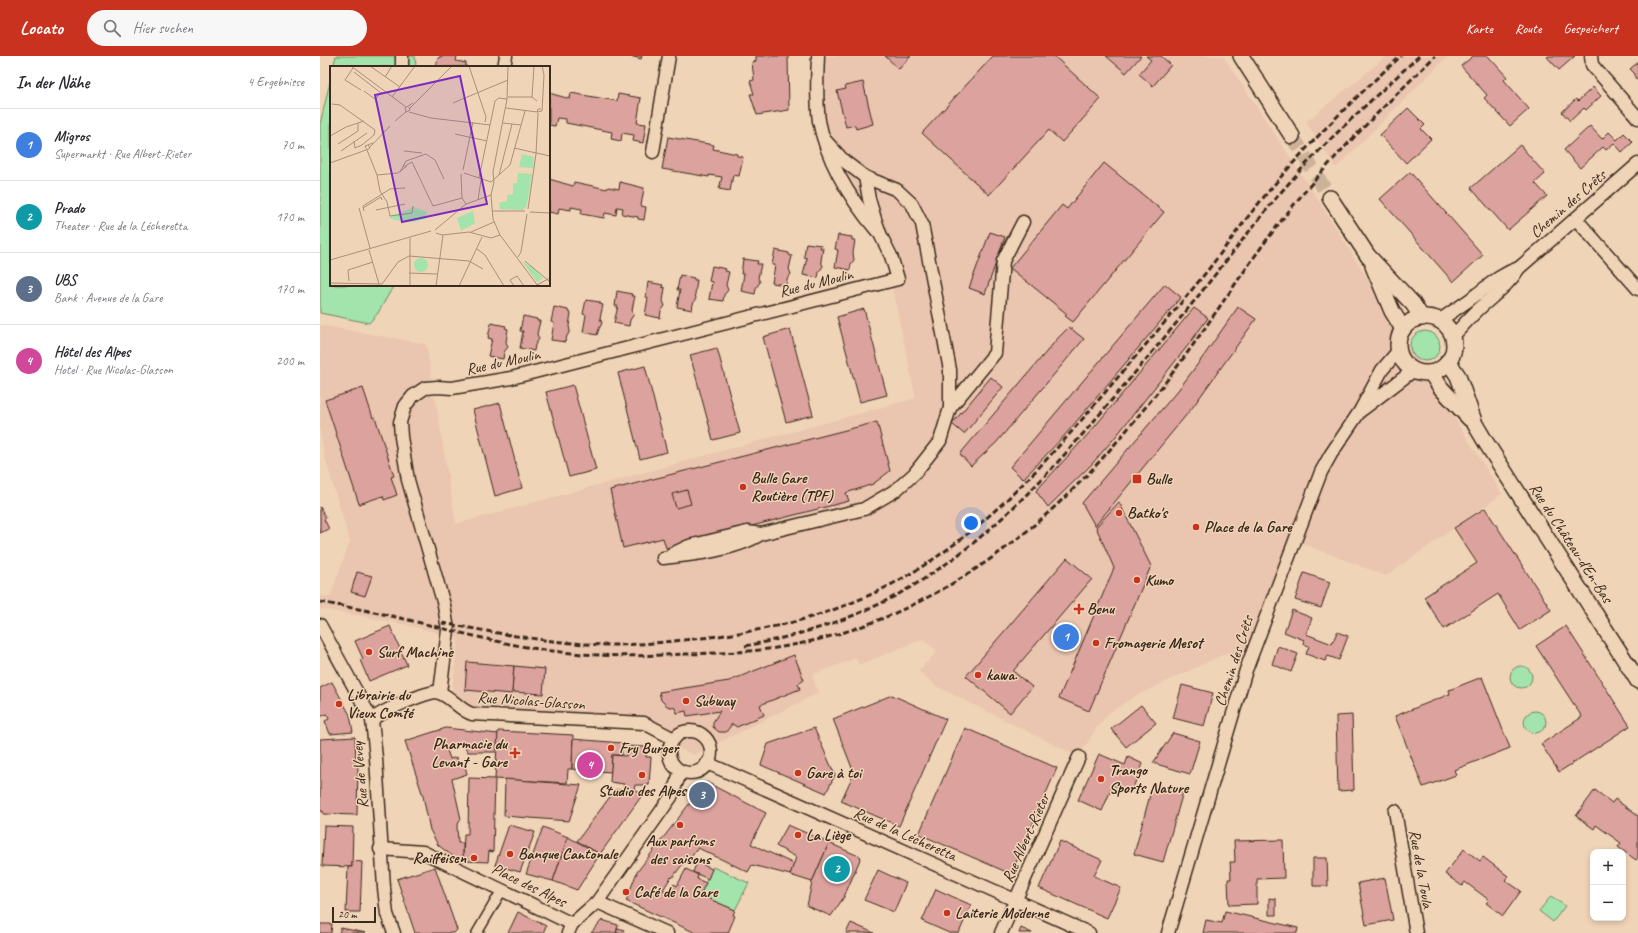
<!DOCTYPE html>
<html lang="de">
<head>
<meta charset="utf-8">
<style>
  :root { --surface:#fff; --page:#f7f7f7; --text:#2b2b33; --muted:#7c7c81; --line:#e1e1e2; --accent:#c8321e }
  body { margin:0; font-family:Caveat,sans-serif; background:var(--page); color:var(--text) }
  .controls { position:absolute; right:12px; bottom:12px; display:grid; overflow:hidden; border-radius:8px; box-shadow:0 2px 6px #0003 }
  .controls button { width:36px; height:36px; display:grid; place-items:center; padding:0; border:0; border-bottom:1px solid var(--line); background:var(--surface); color:var(--text); font:20px sans-serif }
  .scale { position:absolute; left:12px; bottom:10px; width:44px; box-sizing:border-box; padding-left:4px; border:2px solid #3b2a1e; border-top:0; font-size:11px; line-height:14px; white-space:nowrap; color:#3b2a1e; -webkit-text-stroke:3px #f0d4b7; paint-order:stroke }
  .you { position:absolute; left:651px; top:467px; width:14px; height:14px; margin:-10px; border:3px solid #fff; border-radius:50%; background:#1a73e8; box-shadow:0 0 0 6px #1a73e833 }
  .badge { display:grid; place-items:center; width:26px; height:26px; border-radius:50%; background:var(--accent); color:#fff; font-size:13px; font-weight:700 }
  .pin { position:absolute; translate:-50% -50%; border:2px solid #fff; box-shadow:0 1px 4px #0006 }
  .list { margin:0; padding:0; list-style:none }
  h2 { display:flex; justify-content:space-between; align-items:center; height:52px; margin:0; padding:0 16px; font-size:17px }
  h2 small { font-size:13px; font-weight:400; color:var(--muted) }
  .list li { display:grid; grid-template-columns:26px 1fr auto; gap:12px; align-items:center; box-sizing:border-box; height:72px; padding:0 16px; border-top:1px solid var(--line) }
  .list b { display:block; font-size:15px; white-space:nowrap }
  .list p { margin:0; font-size:13px; white-space:nowrap; color:var(--muted) }
  .list em { font-size:13px; font-style:normal; color:var(--muted) }
  .icon { flex:none; width:22px; height:22px; fill:none; stroke:currentColor; stroke-width:2; stroke-linecap:round; stroke-linejoin:round }
  .map { position:relative; flex:none; width:1318px; height:877px; overflow:hidden }
  header { display:flex; align-items:center; gap:24px; box-sizing:border-box; height:56px; padding:0 20px; background:var(--accent); color:#fff }
  header strong { font-size:19px }
  nav { display:flex; gap:22px; margin-inline-start:auto; font-size:14px }
  .search { width:280px; height:36px; background:var(--page); display:flex; align-items:center; gap:10px; box-sizing:border-box; padding:0 14px; border-radius:22px; color:var(--muted); font-size:15px }
  main { display:flex }
  aside { flex:1; background:var(--surface) }
  .map>svg:first-child { display:block }
  .built { fill:#eac5af }
  .green { fill:#a3e3ac; stroke:#6f8665 }
  .building { fill:#dca29d; stroke:#3b2a1e }
  .lines { fill:none; stroke-linecap:round; stroke-linejoin:round }
  .tertiary-tunnel { stroke:#ccb298; stroke-width:15; stroke-dasharray:15 8; stroke-linecap:butt }
  .pedestrian-casing { stroke:#3b2a1e; stroke-width:12 }
  .minor-casing { stroke:#3b2a1e; stroke-width:15 }
  .tertiary-casing { stroke:#3b2a1e; stroke-width:18 }
  .pedestrian { stroke:#f0d4b7; stroke-width:9 }
  .minor { stroke:#f0d4b7; stroke-width:12 }
  .tertiary { stroke:#f0d4b7; stroke-width:15 }
  .rail { stroke:#3b2a1e; stroke-width:3; stroke-dasharray:6 3; stroke-linecap:butt }
  .poi-dot { fill:#c8321e; stroke:#f0d4b7; stroke-width:1.5 }
  .labels { text-anchor:middle; dominant-baseline:central; stroke-width:3; stroke-linejoin:round; paint-order:stroke }
  .street-label { font-size:16px; fill:#3b2a1e; stroke:#f0d4b7 }
  .poi-label { font-size:16px; font-weight:bold; fill:#3b2a1e; stroke:#f0d4b7; text-anchor:start }
  .inset-road { fill:none; stroke:#a8907a; stroke-width:1 }
  .view { fill:#7b2cbf; fill-opacity:0.15; stroke:#7b2cbf; stroke-width:2 }
  .inset-edge { fill:none; stroke:#3b2a1e; stroke-width:2 }
</style>
</head>
<body>
<header>
<strong>Locato</strong>
<div class="search"><svg class="icon" aria-label="search" viewBox="0 0 24 24"><circle cx="10" cy="10" r="6"/><path d="M15 15l6 6"/></svg>Hier suchen</div>
<nav><a>Karte</a><a>Route</a><a>Gespeichert</a></nav>
</header>
<main>
<aside>
<h2>In der Nähe<small>4 Ergebnisse</small></h2>
<ul class="list">
<li><span class="badge" style="background:#3f7fe0">1</span><div><b>Migros</b><p>Supermarkt · Rue Albert-Rieter</p></div><em>70 m</em></li>
<li><span class="badge" style="background:#0f9aa8">2</span><div><b>Prado</b><p>Theater · Rue de la Lécheretta</p></div><em>170 m</em></li>
<li><span class="badge" style="background:#5c6f8a">3</span><div><b>UBS</b><p>Bank · Avenue de la Gare</p></div><em>170 m</em></li>
<li><span class="badge" style="background:#d1479c">4</span><div><b>Hôtel des Alpes</b><p>Hotel · Rue Nicolas-Glasson</p></div><em>200 m</em></li>
</ul>
</aside>
<div class="map">
<svg width="1318" height="877" viewBox="0 0 1318 877">
  <rect width="100%" height="100%" fill="#f0d4b7"/>
  <filter id="ink" filterUnits="userSpaceOnUse"><feTurbulence type="fractalNoise" baseFrequency=".025" numOctaves="2"/><feDisplacementMap in="SourceGraphic" scale="8" xChannelSelector="R" yChannelSelector="G"/><feConvolveMatrix kernelMatrix="1 2 1 2 8 2 1 2 1" color-interpolation-filters="sRGB"/></filter>
  <g filter="url(#ink)">
    <g class="built">
      <path d="M498,0H903L997,142L1182,438L1066,520L974,484L926,614L909,596L817,639L789,657L775,674L759,701L616,630L599,615L617,595L603,583L539,609L536,602L492,619L498,637L374,699L320,674L141,661L132,640L138,582L70,565L0,553V540L10,541L30,486L4,398L0,375V269L106,288L136,468L596,342L561,180L520,106L497,39Z"/>
      <path d="M1067,0H1128L1016,112L986,66Z"/>
    </g>
    <g class="green">
      <path d="M16,0H95L96,11H13Z"/>
      <path d="M11,22V229H74L58,257L49,267L0,257V68Z"/>
      <circle cx="1105" cy="290" r="15"/>
      <circle cx="1201" cy="621" r="11"/>
      <circle cx="1215" cy="666" r="11"/>
      <path d="M393,811L429,827L415,854L380,839Z"/>
      <path d="M1231,840L1245,850L1233,866L1219,855Z"/>
    </g>
    <g class="building">
      <path d="M120,0H137L136,5L146,7V11H116L118,2H120Z"/>
      <path d="M310,0H322L321,3Z"/>
      <path d="M436,0H468L469,54L437,59L430,38H434L430,25L434,24L432,6L436,5Z"/>
      <path d="M565,0H591L579,13Z"/>
      <path d="M673,0H734L781,43L742,86L729,74L669,139L602,77Z"/>
      <path d="M786,0H821L806,17Z"/>
      <path d="M826,0H841L851,9L833,30L819,18L831,4Z"/>
      <path d="M1153,0H1168L1187,21L1184,24L1209,53L1190,70L1164,42L1167,39L1141,10Z"/>
      <path d="M1229,0H1255L1239,14L1227,1Z"/>
      <path d="M1318,6V23L1315,22V18L1310,13Z"/>
      <path d="M543,26L553,68L536,73L535,69L526,71L517,35L526,33L525,30Z"/>
      <path d="M1273,31L1281,40L1266,54L1264,52L1250,65L1242,56L1256,43L1258,45Z"/>
      <path d="M229,35V37L250,43L251,37L297,45L298,38L321,42L317,67L326,68L323,87L313,85L314,79L302,77L301,85L291,83L292,76L246,67V63L237,62L235,70L229,69Z"/>
      <path d="M1088,52L1105,69L1101,73L1111,83L1086,107L1060,79Z"/>
      <path d="M1270,70L1282,83L1289,76L1297,84L1304,77L1313,86L1302,96L1294,87L1286,94L1283,91L1260,112L1244,94Z"/>
      <path d="M348,81L394,89L393,93L417,98V100L423,101L419,120L413,119L410,135L399,133L402,121L389,119V121L342,113Z"/>
      <path d="M1200,89L1225,118L1215,127L1227,140L1188,174L1151,132Z"/>
      <path d="M784,107L844,156L753,266L745,260L747,258L690,212L742,149L747,153Z"/>
      <path d="M1090,116L1163,199L1133,226L1060,143Z"/>
      <path d="M229,123L253,130L254,126L287,133L288,131L299,133L300,126L324,132L321,150L326,151L324,164L318,163V161L302,158L303,152L297,151L296,159L285,157L284,162L261,158L262,153L251,151V154L239,152L238,158L229,156Z"/>
      <path d="M670,176L685,181L665,238L649,232Z"/>
      <path d="M518,179L532,181V184H535L533,197L534,204L531,208L530,214L515,211L518,194L515,193Z"/>
      <path d="M486,187L501,189L500,192H503L501,205L503,210L499,216L498,222L483,219L487,202L484,201Z"/>
      <path d="M455,194L469,197V199L472,200L469,213L471,218L467,223L466,229L452,227L455,209H452Z"/>
      <path d="M423,203L438,205L437,208H441L438,222L440,226L436,232L435,238L421,235L424,218H421Z"/>
      <path d="M392,210L406,213L405,215L409,216L406,229L408,234L404,239L403,245L389,243L392,226L389,225Z"/>
      <path d="M360,219L374,222V224H377L375,238L376,242L373,248L372,254L357,251L360,234H357Z"/>
      <path d="M328,226L343,229L342,231L345,232L343,245L345,250L341,255L340,262L325,259L328,242L326,241Z"/>
      <path d="M845,228L861,241L745,379L703,423L690,411Z"/>
      <path d="M297,235L312,238L311,240H315L312,254L314,258L310,264L309,270L294,267L298,250H295Z"/>
      <path d="M266,244L280,246V248L283,249L280,262L282,267L279,273L277,279L263,276L266,259L263,258Z"/>
      <path d="M234,251L248,254V256L251,257L249,270L250,275L247,280L245,286L231,284L234,267L231,266Z"/>
      <path d="M918,251L936,263L872,352L775,470L762,447L859,333L883,301Z"/>
      <path d="M874,252L888,262L869,288L797,379L771,409L728,451L716,435L771,375Z"/>
      <path d="M544,253L567,339L540,346L517,261Z"/>
      <path d="M203,260L217,263V265H220L217,278L219,283L215,289L214,295L200,292L203,275H200Z"/>
      <path d="M171,267L186,270L185,272L188,273L186,286L188,291L184,296L183,303L168,300L172,283L168,282Z"/>
      <path d="M749,271L764,283L676,387L651,410L640,398L738,282Z"/>
      <path d="M470,273L493,359L466,366L443,281Z"/>
      <path d="M397,292L420,377L393,384L370,299Z"/>
      <path d="M325,310L347,396L320,403L298,317Z"/>
      <path d="M671,321L683,331L644,378L632,368Z"/>
      <path d="M253,329L276,414L249,421L226,336Z"/>
      <path d="M43,332L53,362L55,361L74,420L71,421L77,439L64,444L63,440L39,448L5,344Z"/>
      <path d="M180,347L202,432L175,440L153,354Z"/>
      <path d="M557,366L570,415L553,428L526,437L529,445L346,492L343,482L303,492L290,434Z"/>
      <path d="M367,434L371,448L356,452L352,438Z"/>
      <path d="M799,446L831,510L769,655L739,642L794,512L776,471Z"/>
      <path d="M0,451L6,462L4,463L9,473L0,477Z"/>
      <path d="M1165,452L1231,554L1200,574L1178,538L1124,573L1104,541L1157,507L1134,472Z"/>
      <path d="M747,502L772,523L693,615L712,631L690,657L646,620Z"/>
      <path d="M37,516L52,520L45,540L31,536Z"/>
      <path d="M984,517L1010,526L1001,552L975,544Z"/>
      <path d="M972,554L992,562L986,578L1012,588L1017,576L1028,580L1019,604L1008,600L1005,605L986,598L989,590L983,588L984,584L964,576Z"/>
      <path d="M70,570L87,609L49,625L40,604L43,603L35,585Z"/>
      <path d="M1246,570L1310,670L1239,716L1221,688L1262,661L1216,590Z"/>
      <path d="M958,590L978,598L971,616L952,608Z"/>
      <path d="M474,599L484,624L478,628L480,633L440,649L444,659L417,671L412,668L406,676H399L393,671V666L400,655L367,660L366,655L357,657L355,652L347,650L341,644L339,636L409,625Z"/>
      <path d="M147,606L194,610L192,638L145,634Z"/>
      <path d="M194,610L225,613L223,638L192,636Z"/>
      <path d="M1162,621L1190,692L1134,714L1136,719L1103,731L1075,660L1130,638L1129,634Z"/>
      <path d="M12,626L30,659L33,676L10,678L5,665L9,663L7,658L0,661V632Z"/>
      <path d="M862,629L893,637L884,670L853,662Z"/>
      <path d="M572,639L626,663L579,770L521,745L534,717L513,663Z"/>
      <path d="M821,649L836,667L806,691L791,673Z"/>
      <path d="M1032,659L1034,734L1018,735L1016,660Z"/>
      <path d="M126,672L178,678L177,696H148L144,690L137,689L126,691L130,703L137,701L138,708L144,706L147,718L132,723L141,763L137,770L138,787H143V805L135,802L118,789L110,774L103,740L85,685Z"/>
      <path d="M494,672L515,719L506,737L441,709L448,688Z"/>
      <path d="M645,672L737,712L691,818L599,778Z"/>
      <path d="M178,675L253,679L252,713H248L247,727L175,723Z"/>
      <path d="M853,677L880,685L870,718L833,707Z"/>
      <path d="M35,681L36,708H38L37,759L3,758V755H0V683Z"/>
      <path d="M253,683L302,687V699H292L291,716L252,713Z"/>
      <path d="M307,690L326,691V701H331L329,729H315L314,733L323,738L280,798L257,785L295,734H303L304,728L290,726L292,699L306,700Z"/>
      <path d="M779,698L805,709L808,701L823,708L811,736L793,729L782,755L758,744Z"/>
      <path d="M149,722L175,723L173,796L169,795L168,806L143,805L144,778H148Z"/>
      <path d="M185,723L261,729L249,765L184,760Z"/>
      <path d="M386,726L446,757L431,788L474,808L470,819L432,809L428,816L378,792L371,801L369,800L352,822L351,821L343,834L349,837L354,828L357,830L366,813L378,819L377,823L386,827L380,839L415,854L413,859L415,860L408,877H376L306,845L317,816Z"/>
      <path d="M833,728L863,736L843,806L814,798Z"/>
      <path d="M1275,734L1292,747L1295,743L1318,760V801L1316,804L1298,791L1301,787L1276,769L1274,773L1256,760Z"/>
      <path d="M189,769L215,776L200,816L175,809Z"/>
      <path d="M468,769L509,787L492,826L470,819L476,801L456,790Z"/>
      <path d="M4,770L33,771L32,811L2,810Z"/>
      <path d="M223,771L248,781L233,825L206,818Z"/>
      <path d="M248,781L280,798L257,834L233,825Z"/>
      <path d="M963,784L964,822L937,823V848L909,849L908,823H911L910,806H915L914,785Z"/>
      <path d="M740,785L782,804L774,820L801,832L787,862L719,832Z"/>
      <path d="M509,787L541,801L524,841L511,860L487,850L492,826Z"/>
      <path d="M1144,793L1160,805L1163,801L1188,820L1185,824L1201,835L1183,860L1166,847L1169,844L1145,826L1142,830L1125,818Z"/>
      <path d="M993,802H1007L1008,830H993Z"/>
      <path d="M32,805L42,806L40,856H26L28,811H32Z"/>
      <path d="M377,806L392,813L388,823L373,816Z"/>
      <path d="M115,811L137,874L134,877H95L77,823Z"/>
      <path d="M558,814L586,827L574,856L544,844Z"/>
      <path d="M1065,822L1073,864L1046,869L1038,827Z"/>
      <path d="M616,833L651,849L639,877H629L602,865Z"/>
      <path d="M949,842L956,843V859H949Z"/>
      <path d="M905,855L978,872L977,877H883L886,864L902,867Z"/>
      <path d="M198,856L226,870L223,877H188Z"/>
      <path d="M282,864L298,869L296,877H271Z"/>
      <path d="M531,867L554,877H526Z"/>
      <path d="M0,868H12L11,877H0Z"/>
      <path d="M21,872L46,877H19Z"/>
      <path d="M298,872L304,874L302,877H296Z"/>
      <path d="M701,872L712,877H699Z"/>
    </g>
    <g class="lines">
      <path class="tertiary-tunnel" d="M972,80L1010,142"/>
      <g class="pedestrian-casing">
        <path id="pedestrian" d="M157,877L182,834"/>
      </g>
      <g class="minor-casing">
        <g id="minor">
          <path d="M498,0C497,21 496,43 499,65C507,106 531,144 557,175"/>
          <path d="M1271,0L1272,9L1318,62"/>
          <path d="M82,11V0"/>
          <path d="M184,11L186,0"/>
          <path d="M333,96L349,0"/>
          <path d="M1256,163L1318,233"/>
          <path d="M1119,265C1130,257 1141,250 1152,242C1168,230 1180,218 1199,212"/>
          <path d="M1132,281C1142,271 1150,261 1160,252C1175,238 1189,229 1199,212L1318,108"/>
          <path d="M630,352L675,297L683,205L703,166"/>
          <path d="M1043,353L1094,314"/>
          <path d="M352,498L369,490L427,476L441,478"/>
          <path d="M343,502C373,499 416,494 441,478L544,453L576,434L594,418L620,385L630,352V314L602,168L592,148L577,134L545,121L524,105L504,83"/>
          <path d="M0,569L52,664L56,702L64,832L67,858L74,877"/>
          <path d="M120,636L128,574L124,549L88,424L81,381L80,366L85,350L93,340L105,332L117,331L132,332L191,322L578,223L571,200L561,180L555,163L549,143L545,121"/>
          <path d="M52,664C61,655 102,638 115,636C129,637 138,654 152,658L324,667L354,683"/>
          <circle cx="370" cy="696" r="21"/>
          <path d="M387,707L769,877"/>
          <path d="M1075,755L1096,877"/>
          <path d="M60,793L103,796L252,868"/>
          <path d="M277,846L347,877"/>
          <path d="M248,877L252,868L277,846L351,741L361,715"/>
          <path d="M681,877L759,701"/>
          <path d="M848,877L926,614L1001,416L1011,398L1040,355L1062,314L1078,295"/>
        </g>
      </g>
      <g class="tertiary-casing">
        <g id="tertiary">
          <path d="M921,0L972,80"/>
          <path d="M1010,142L1048,200L1093,248L1102,262"/>
          <path d="M1053,210L1072,255L1083,273"/>
          <circle cx="1106" cy="289" r="28"/>
          <path d="M1128,305L1138,320L1155,368L1165,385L1318,625"/>
          <path d="M1111,317L1121,332L1150,363"/>
        </g>
      </g>
      <use href="#pedestrian" class="pedestrian"/>
      <use href="#minor" class="minor"/>
      <use href="#tertiary" class="tertiary"/>
      <g class="rail">
        <path d="M0,546L49,555"/>
        <path d="M44,554C114,568 181,591 252,597C290,601 328,600 365,598C403,597 441,596 478,588C578,568 670,513 743,443C780,408 813,367 844,328C887,273 922,214 965,160C1010,102 1063,52 1115,0"/>
        <path d="M122,567C178,577 233,588 289,589C317,589 345,586 373,583C447,575 508,562 574,527C660,481 726,407 787,334C821,294 855,255 888,214C905,192 921,169 939,147C982,94 1030,46 1081,0"/>
        <path d="M425,590C478,580 529,565 577,539C662,492 729,419 790,346C824,306 858,266 890,225C914,195 937,165 962,135C1004,86 1052,44 1099,0"/>
      </g>
    </g>
  </g>
  <g class="poi-dot">
    <rect x="812" y="418" width="10" height="10" rx="2"/>
    <circle cx="423" cy="431" r="4"/>
    <circle cx="799" cy="457" r="4"/>
    <circle cx="876" cy="471" r="4"/>
    <circle cx="817" cy="524" r="4"/>
    <path d="M757 547h4v4h4v4h-4v4h-4v-4h-4v-4h4z"/>
    <circle cx="776" cy="587" r="4"/>
    <circle cx="49" cy="596" r="4"/>
    <circle cx="658" cy="619" r="4"/>
    <circle cx="366" cy="645" r="4"/>
    <circle cx="19" cy="648" r="4"/>
    <circle cx="291" cy="692" r="4"/>
    <path d="M193 691h4v4h4v4h-4v4h-4v-4h-4v-4h4z"/>
    <circle cx="478" cy="717" r="4"/>
    <circle cx="322" cy="719" r="4"/>
    <circle cx="781" cy="723" r="4"/>
    <circle cx="360" cy="769" r="4"/>
    <circle cx="478" cy="779" r="4"/>
    <circle cx="190" cy="798" r="4"/>
    <circle cx="154" cy="802" r="4"/>
    <circle cx="306" cy="836" r="4"/>
    <circle cx="627" cy="857" r="4"/>
  </g>
  <g class="labels">
    <g class="street-label">
      <text transform="translate(1248 148) rotate(-41)">Chemin des Crêts</text>
      <text transform="translate(496 227) rotate(-14)">Rue du Moulin</text>
      <text transform="translate(183 306) rotate(-12)">Rue du Moulin</text>
      <text transform="translate(1251 487) rotate(57)">Rue du Château-d'En-Bas</text>
      <text transform="translate(914 605) rotate(-72)">Chemin des Crêts</text>
      <text transform="translate(211 645) rotate(4)">Rue Nicolas-Glasson</text>
      <text transform="translate(40 719) rotate(-95)">Rue de Vevey</text>
      <text transform="translate(585 778) rotate(24)">Rue de la Lécheretta</text>
      <text transform="translate(706 782) rotate(-66)">Rue Albert-Rieter</text>
      <text transform="translate(1101 813) rotate(80)">Rue de la Toula</text>
      <text transform="translate(209 829) rotate(26)">Place des Alpes</text>
    </g>
    <g class="poi-label">
      <text x="431" y="422">Bulle Gare<tspan x="431" dy="18">Routière (TPF)</tspan></text>
      <text x="826" y="423">Bulle</text>
      <text x="807" y="457">Batko's</text>
      <text x="884" y="471">Place de la Gare</text>
      <text x="825" y="524">Kumo</text>
      <text x="767" y="553">Benu</text>
      <text x="784" y="587">Fromagerie Mesot</text>
      <text x="57" y="596">Surf Machine</text>
      <text x="666" y="619">kawa.</text>
      <text x="27" y="639">Librairie du<tspan x="27" dy="18">Vieux Comté</tspan></text>
      <text x="374" y="645">Subway</text>
      <text x="187" y="688" text-anchor="end">Pharmacie du<tspan x="187" dy="18">Levant - Gare</tspan></text>
      <text x="299" y="692">Fry Burger</text>
      <text x="789" y="714">Trango<tspan x="789" dy="18">Sports Nature</tspan></text>
      <text x="486" y="717">Gare à toi</text>
      <text x="322" y="735" text-anchor="middle">Studio des Alpes</text>
      <text x="486" y="779">La Liège</text>
      <text x="360" y="785" text-anchor="middle">Aux parfums<tspan x="360" dy="18">des saisons</tspan></text>
      <text x="198" y="798">Banque Cantonale</text>
      <text x="146" y="802" text-anchor="end">Raiffeisen</text>
      <text x="314" y="836">Café de la Gare</text>
      <text x="635" y="857">Laiterie Moderne</text>
    </g>
  </g>
  <g transform="translate(10 10)">
    <rect width="220" height="220" fill="#f0d4b7"/>
    <path d="M192,88L204,91L203,102L189,101ZM188,107L202,108L201,116H196L201,117L196,141L192,144L170,143L169,137L177,135V129L183,128V117H187ZM84,141L97,146L96,153L84,156L64,154L59,151ZM143,145L145,157L131,165L127,152ZM84 199a7 7 0 1 1 14 0a7 7 0 1 1-14 0ZM192,195L203,202L213,212L207,216Z" fill="#a3e3ac"/>
    <path class="inset-road" d="M21,0L76,41M40,0L70,21M139,0L156,51L155,56M23,2L15,14L31,24M24,6L51,27M55,11L62,0M34,25L45,33L52,26M62,31L85,0M178,31H202L207,35M202,31L204,0M123,37L178,14M2,38L10,39L45,64L44,69L32,79L25,82L24,75M79,41L80,44L76,46L75,42L83,37M80,42L122,0M176,42L207,46M211,43H208L207,46L212,45L214,9L212,0M79,46L101,52L160,59M65,55L76,46M173,57L191,59M125,68L157,75M0,70L16,61L34,55M8,78L28,65V57M38,79L40,82L37,84L35,80L43,77M40,81L60,60M184,82L220,90M37,84L47,109L50,125L57,136L60,150L82,147L83,140M11,85L37,67M74,85L92,87M0,97L36,84M73,101L82,96L103,140L132,132M133,104L143,56M70,106L76,95L96,88L105,94L114,113M134,107L161,116M131,108L132,132L136,138M47,109L68,107L77,100M169,109L182,58M149,112L165,35L169,32L177,33M161,116L180,99L195,45M164,116L163,106L177,33L178,0M164,116L161,129L163,153L170,169M148,134L151,114M29,142L40,182M33,142L51,131L52,134M198,143L206,88L208,47M46,144L75,138M34,145L33,140L60,123L75,122M163,145H195M200,146L220,147M105,164L136,138L161,129M141,166L164,156M106,167L112,169L139,166L161,172L170,169L208,220M80,172V220M147,183L155,189L174,220M39,184L49,218M188,191L191,186L197,148M0,194L101,165M195,195L220,216M79,207L107,208M19,215L18,204L43,196M0,217L52,218M52,218L68,196L79,190L139,195L153,203M106,220L113,169M129,220L152,171M184,220L180,214L187,210L194,220M205,220L220,212"/>
    <path class="view" d="M130,10L157,138L72,156L45,29Z"/>
    <rect width="220" height="220" class="inset-edge"/>
  </g>
</svg>
<div class="controls">
<button>+</button>
<button>−</button>
</div>
<div class="scale">20 m</div>
<div class="you"></div>
<div class="pin badge" style="left:746px;top:581px;background:#3f7fe0">1</div>
<div class="pin badge" style="left:517px;top:813px;background:#0f9aa8">2</div>
<div class="pin badge" style="left:382px;top:739px;background:#5c6f8a">3</div>
<div class="pin badge" style="left:270px;top:709px;background:#d1479c">4</div>
</div>
</main>
</body>
</html>
